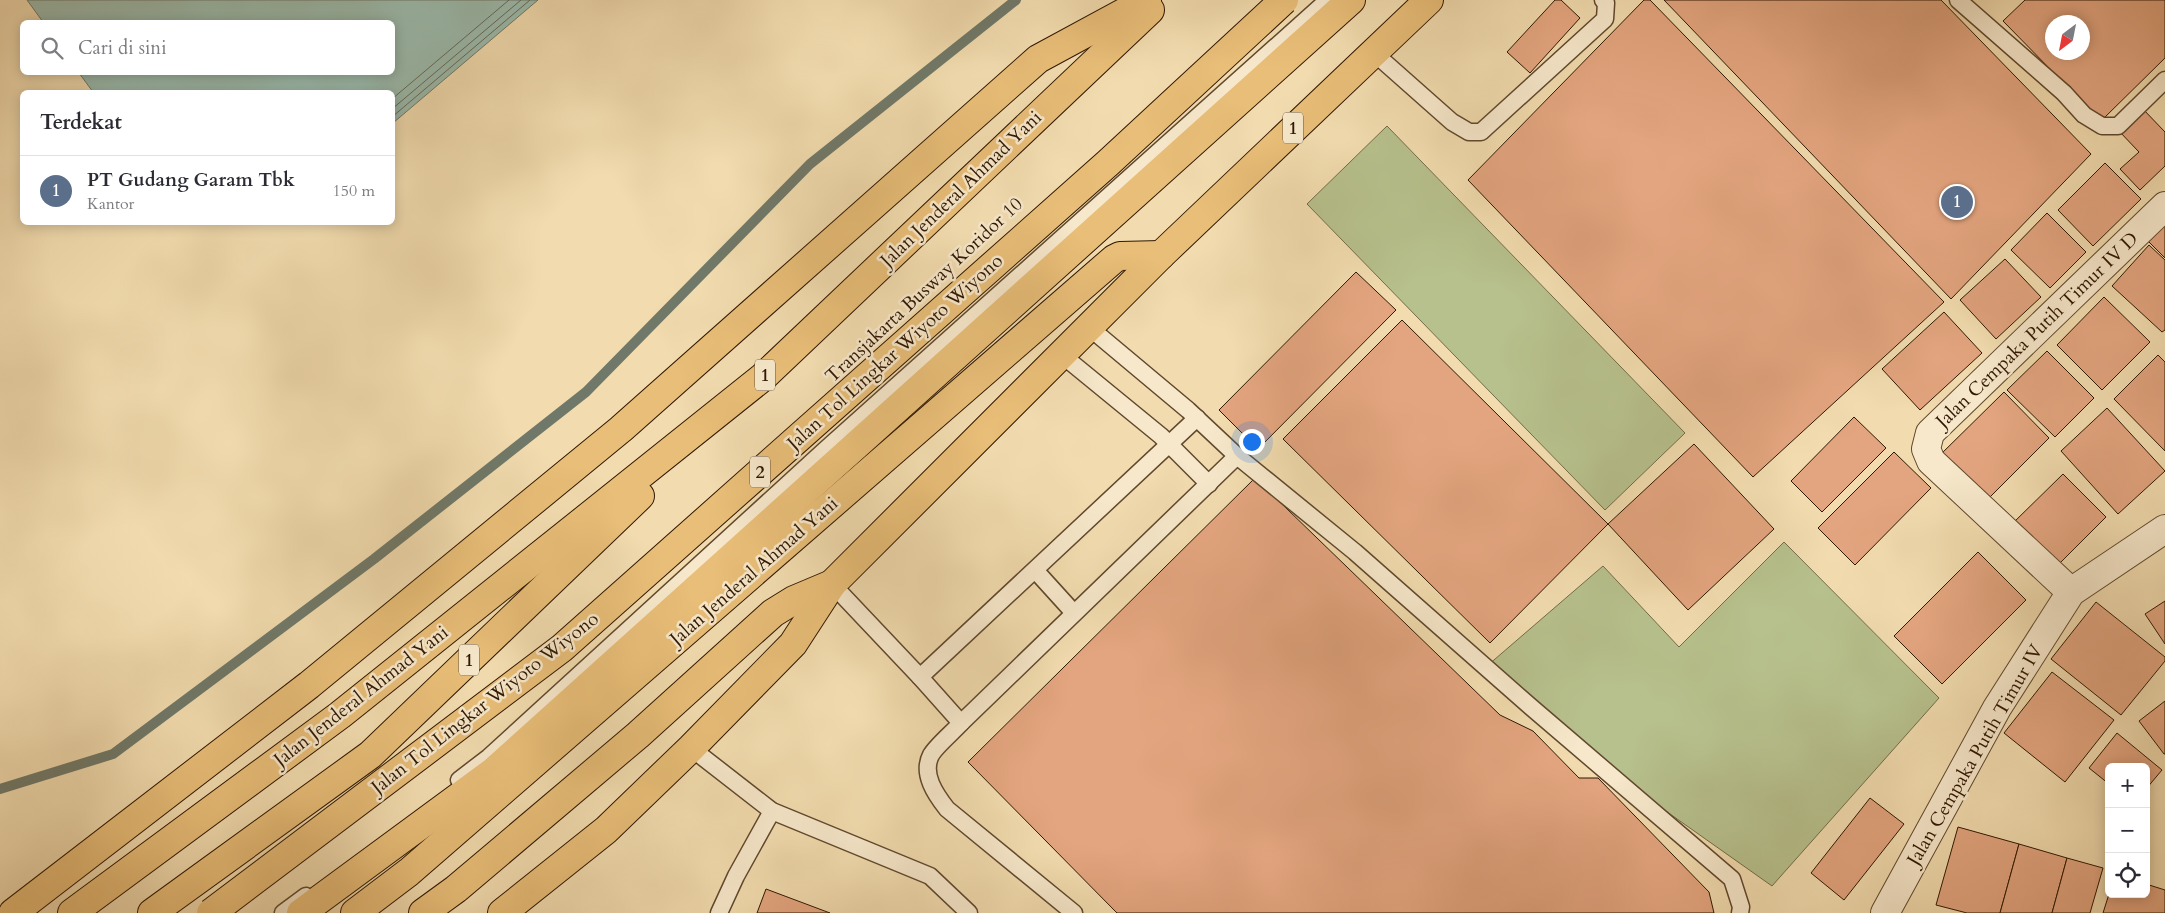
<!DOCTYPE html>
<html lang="id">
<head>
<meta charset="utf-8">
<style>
  :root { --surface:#fff; --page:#f7f7f7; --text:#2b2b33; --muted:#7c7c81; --line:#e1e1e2; --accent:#8f2418 }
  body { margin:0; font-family:Cardo,serif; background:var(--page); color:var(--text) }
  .controls { position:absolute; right:15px; bottom:15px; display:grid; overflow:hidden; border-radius:8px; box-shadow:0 2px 12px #0003 }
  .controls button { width:45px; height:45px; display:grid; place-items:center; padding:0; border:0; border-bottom:1px solid var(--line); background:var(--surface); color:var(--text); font:25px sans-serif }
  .compass { position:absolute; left:2045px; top:15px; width:45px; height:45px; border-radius:50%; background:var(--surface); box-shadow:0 2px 12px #0003; rotate:212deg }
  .you { position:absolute; left:1251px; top:441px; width:18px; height:18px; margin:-12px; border:4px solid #fff; border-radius:50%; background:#1a73e8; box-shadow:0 0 0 8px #1a73e833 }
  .badge { display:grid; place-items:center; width:32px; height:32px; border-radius:50%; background:var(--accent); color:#fff; font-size:16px; font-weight:700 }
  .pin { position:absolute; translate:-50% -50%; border:2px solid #fff; box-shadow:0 1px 5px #0006 }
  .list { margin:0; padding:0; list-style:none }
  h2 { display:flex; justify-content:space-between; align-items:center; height:65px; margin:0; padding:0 20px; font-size:21px }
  h2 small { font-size:16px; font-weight:400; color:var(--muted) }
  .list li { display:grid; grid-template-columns:32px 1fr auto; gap:15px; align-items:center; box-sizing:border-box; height:70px; padding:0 20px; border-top:1px solid var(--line) }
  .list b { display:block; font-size:19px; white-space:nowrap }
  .list p { margin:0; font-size:16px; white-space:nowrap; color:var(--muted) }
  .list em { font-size:16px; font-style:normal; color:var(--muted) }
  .icon { flex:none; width:28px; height:28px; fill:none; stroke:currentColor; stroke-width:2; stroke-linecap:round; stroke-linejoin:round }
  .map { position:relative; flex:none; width:2165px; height:913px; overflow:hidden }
  .search { position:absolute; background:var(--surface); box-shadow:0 2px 12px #0003; left:20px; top:20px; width:375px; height:55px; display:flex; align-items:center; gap:12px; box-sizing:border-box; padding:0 18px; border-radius:8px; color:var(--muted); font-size:19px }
  .panel { position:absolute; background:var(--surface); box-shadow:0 2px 12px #0003; left:20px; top:90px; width:375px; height:135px; border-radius:8px }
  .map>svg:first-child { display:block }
  .green { fill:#b7c18d; stroke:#736c48 }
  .water { fill:#9bbbad; stroke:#707969 }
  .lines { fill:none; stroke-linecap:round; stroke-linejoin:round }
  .shore { stroke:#656958; stroke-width:1 }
  .stream { stroke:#707969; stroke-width:10 }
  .building { fill:#e3a57f; stroke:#2f1702; fill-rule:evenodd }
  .lane-casing { stroke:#60482d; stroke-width:19 }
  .street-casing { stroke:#60482d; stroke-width:30 }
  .highway-casing { stroke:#2f1702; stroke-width:30 }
  .lane { stroke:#f7e8cb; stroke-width:16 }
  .street { stroke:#f7e8cb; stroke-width:28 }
  .highway { stroke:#e9be78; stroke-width:28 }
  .highway-bridge-casing { stroke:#2f1702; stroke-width:30; stroke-linecap:butt }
  .highway-bridge { stroke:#e9be78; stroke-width:28 }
  .labels { text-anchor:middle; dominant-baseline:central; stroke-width:5; stroke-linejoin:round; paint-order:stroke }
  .shield { fill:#f7e8cb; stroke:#6b563e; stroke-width:1 }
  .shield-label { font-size:18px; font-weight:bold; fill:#2f1702 }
  .street-label { font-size:19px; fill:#2f1702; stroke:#f7e8cb }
</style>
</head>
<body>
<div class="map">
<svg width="2165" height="913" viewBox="0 0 2165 913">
  <rect width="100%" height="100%" fill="#f2dcaf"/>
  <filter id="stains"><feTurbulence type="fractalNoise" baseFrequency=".004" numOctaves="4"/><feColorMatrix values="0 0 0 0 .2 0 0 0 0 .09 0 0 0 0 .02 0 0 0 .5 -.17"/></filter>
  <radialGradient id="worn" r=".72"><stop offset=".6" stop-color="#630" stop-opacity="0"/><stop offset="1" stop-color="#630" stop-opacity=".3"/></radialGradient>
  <g class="green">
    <path d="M1387,126L1685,433L1605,510L1307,204Z"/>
    <path d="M1784,542L1939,698L1772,886L1578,749L1480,672L1603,566L1679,647Z"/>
  </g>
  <path class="water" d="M27,0H538L393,123L392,92H93L79,73L392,72V22H43Z"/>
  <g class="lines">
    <g class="shore">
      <path d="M392,99L509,0"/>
      <path d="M392,109L521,0"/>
      <path d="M392,117L530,0"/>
    </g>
    <path class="stream" d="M0,789L113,754L374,559L586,392L810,164L1016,0"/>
  </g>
  <g class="building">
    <path d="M1555,0H1561L1580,18L1530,73L1507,52Z"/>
    <path d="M1644,0H1650L1944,302L1753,477L1468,180Z"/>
    <path d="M1664,0H1941L2091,154L1951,299Z"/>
    <path d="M2025,0H2165V58L2101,121L2003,21ZM2052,22H2082V52H2052Z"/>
    <path d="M2142,108L2165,132V166L2140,190L2120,169L2139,152L2118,130Z"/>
    <path d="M2105,163L2141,199L2093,246L2058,210Z"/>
    <path d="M2047,213L2086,252L2050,288L2011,250Z"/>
    <path d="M2165,220V258L2146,239Z"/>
    <path d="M2149,245L2165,260V330L2162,332L2112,286Z"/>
    <path d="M2005,259L2041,297L1996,339L1960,300Z"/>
    <path d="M1356,272L1396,310L1258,449L1219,410Z"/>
    <path d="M2104,297L2150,342L2102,390L2057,345Z"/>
    <path d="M1944,312L1982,353L1920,410L1882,369Z"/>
    <path d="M1402,320L1608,524L1490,643L1283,439Z"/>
    <path d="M2047,351L2094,398L2055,437L2007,390Z"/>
    <path d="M2158,355L2165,362V451L2114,399Z"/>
    <path d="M2004,392L2049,438L1982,505L1936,459Z"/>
    <path d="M2107,408L2165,471L2118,514L2061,451Z"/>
    <path d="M1854,417L1886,448L1822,512L1791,481Z"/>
    <path d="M1694,444L1774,529L1688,610L1608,524Z"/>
    <path d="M1894,452L1931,488L1855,565L1818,528Z"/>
    <path d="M2063,474L2106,517L2054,569L2011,525Z"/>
    <path d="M1255,478L1500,715L1533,731L1579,778H1598L1709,892L1714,913H1117L968,762Z"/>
    <path d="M1978,552L2026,600L1942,684L1894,636Z"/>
    <path d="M2165,601V644L2145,614Z"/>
    <path d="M2096,602L2165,657V661L2121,715L2051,659Z"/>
    <path d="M2052,672L2114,720L2065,782L2004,733Z"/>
    <path d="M2165,701V754H2164L2139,721Z"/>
    <path d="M2117,733L2162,770L2146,789V767H2109V784L2089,768Z"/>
    <path d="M1870,798L1904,824L1844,900L1811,873Z"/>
    <path d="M1958,827L2019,844L2000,913H1967L1936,905Z"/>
    <path d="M2019,844L2067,858L2052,913H2000Z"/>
    <path d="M2067,858L2103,868L2090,913H2052Z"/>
    <path d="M2146,884L2165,890V913H2103L2109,894H2146Z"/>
    <path d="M766,889L830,913H757Z"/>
  </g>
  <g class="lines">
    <g class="lane-casing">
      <g id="lane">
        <path d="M1958,0L2064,93L2084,115L2102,126H2118L2165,80"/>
        <path d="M1373,52L1452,122L1469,132H1481L1605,19L1606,3L1603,0"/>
        <path d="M1090,328L1188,410L1237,456L1355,552L1531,707L1732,879L1741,907L1740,913"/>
        <path d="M1062,355L1161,436L1209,484"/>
        <path d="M1035,570L1074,613"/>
        <path d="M832,584L920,677L961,723"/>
        <path d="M920,677L1197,418"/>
        <path d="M691,748L772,811L930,876L969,913"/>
        <path d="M459,780L489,757L825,450L1328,0"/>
        <path d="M283,913L306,896"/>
        <path d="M719,913L736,876L772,811"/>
        <path d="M1074,913L947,809C936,795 921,774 931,755C936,746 953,732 961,723L1237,456"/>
      </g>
    </g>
    <g class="street-casing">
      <g id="street">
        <path d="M2071,592L1931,461L1926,449L1930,433L2165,206"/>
        <path d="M1885,913L1997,708L2071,592L2165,529"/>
      </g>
    </g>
    <g class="highway-casing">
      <g id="highway">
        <path d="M13,913L309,685L621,429L1038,59L1147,0"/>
        <path d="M72,913L340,715L763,377L1150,10"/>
        <path d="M152,913L370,755L640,496"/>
        <path d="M301,913L494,771L1351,0"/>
        <path d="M355,913L409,872L1114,259L1120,256L1161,255"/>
        <path d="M423,913L456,889L638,735L773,613L794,600L832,584L1161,255L1429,0"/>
        <path d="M502,913L606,830L691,748L793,644L832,584"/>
      </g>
    </g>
    <use href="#lane" class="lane"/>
    <use href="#street" class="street"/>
    <use href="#highway" class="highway"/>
    <g class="highway-bridge-casing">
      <path id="highway-bridge" d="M211,913L562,648L1108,163L1284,0"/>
    </g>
    <use href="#highway-bridge" class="highway-bridge"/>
  </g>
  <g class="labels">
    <g class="shield">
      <rect x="1283" y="112.5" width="20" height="31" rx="4"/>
      <rect x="755" y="359.5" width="20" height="31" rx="4"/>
      <rect x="750" y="456.5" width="20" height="31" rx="4"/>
      <rect x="459" y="644.5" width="20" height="31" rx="4"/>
    </g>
    <g class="shield-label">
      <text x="1293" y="128">1</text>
      <text x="765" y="375">1</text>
      <text x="760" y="472">2</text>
      <text x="469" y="660">1</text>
    </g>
    <g class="street-label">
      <text transform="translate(961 189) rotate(-44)">Jalan Jenderal Ahmad Yani</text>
      <text transform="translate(924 290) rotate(-43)">Transjakarta Busway Koridor 10</text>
      <text transform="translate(2037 330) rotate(-44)">Jalan Cempaka Putih Timur IV D</text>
      <text transform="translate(895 352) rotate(-42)">Jalan Tol Lingkar Wiyoto Wiyono</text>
      <text transform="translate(754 571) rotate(-41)">Jalan Jenderal Ahmad Yani</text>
      <text transform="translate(361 696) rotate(-38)">Jalan Jenderal Ahmad Yani</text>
      <text transform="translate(485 703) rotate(-38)">Jalan Tol Lingkar Wiyoto Wiyono</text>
      <text transform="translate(1975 755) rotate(-60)">Jalan Cempaka Putih Timur IV</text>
    </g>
  </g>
  <rect width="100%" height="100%" filter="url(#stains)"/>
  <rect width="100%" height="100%" fill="url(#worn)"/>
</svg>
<div class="controls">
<button>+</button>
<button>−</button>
<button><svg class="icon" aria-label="locate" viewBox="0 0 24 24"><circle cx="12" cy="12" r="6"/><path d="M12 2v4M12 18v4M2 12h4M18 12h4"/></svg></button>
</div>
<svg class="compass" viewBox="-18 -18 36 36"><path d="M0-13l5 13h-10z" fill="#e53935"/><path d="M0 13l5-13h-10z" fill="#7c7c81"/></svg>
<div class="you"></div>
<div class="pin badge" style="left:1957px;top:202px;background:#5c6f8a">1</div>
<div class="search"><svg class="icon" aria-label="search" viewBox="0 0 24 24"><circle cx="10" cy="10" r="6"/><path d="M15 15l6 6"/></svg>Cari di sini</div>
<section class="panel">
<h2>Terdekat<small></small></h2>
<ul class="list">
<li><span class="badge" style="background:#5c6f8a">1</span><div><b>PT Gudang Garam Tbk</b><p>Kantor</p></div><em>150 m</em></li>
</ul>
</section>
</div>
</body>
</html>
